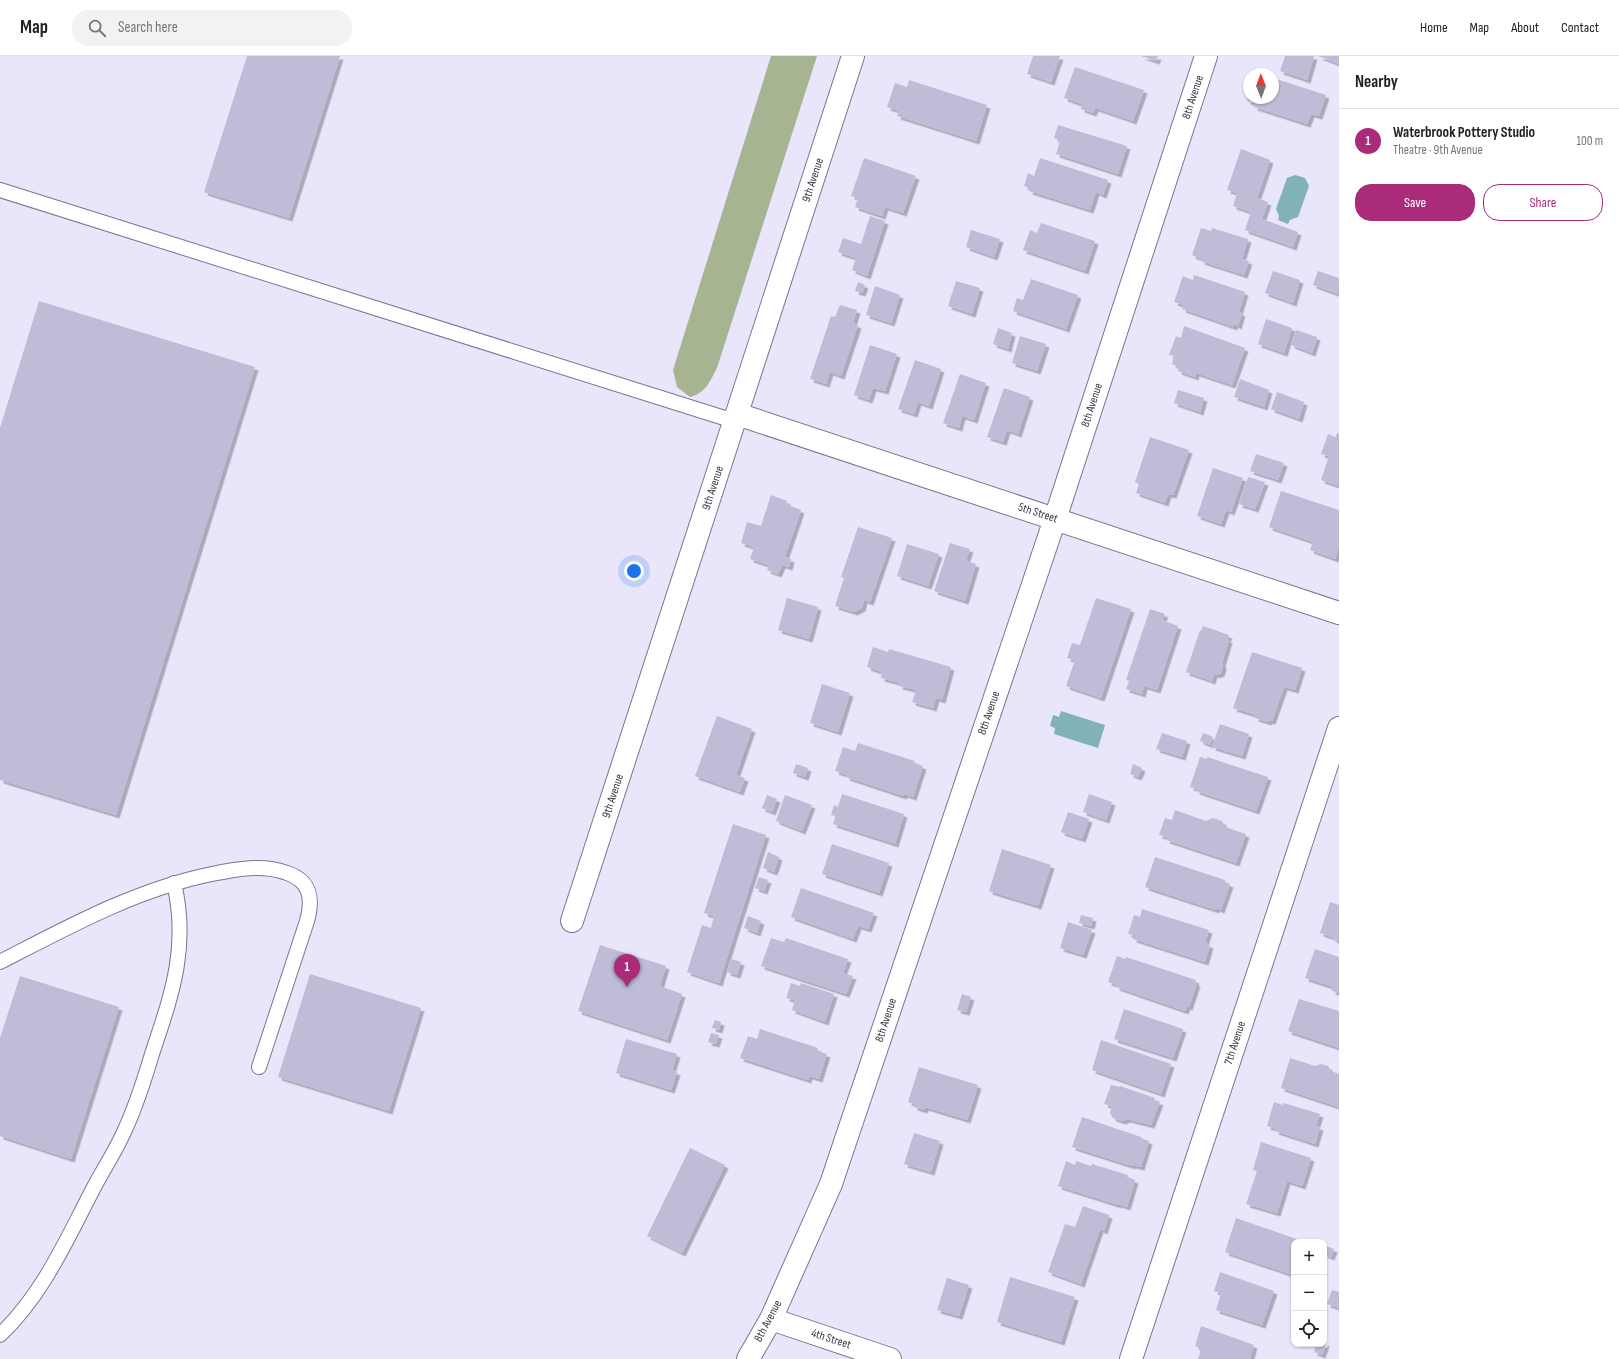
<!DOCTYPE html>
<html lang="en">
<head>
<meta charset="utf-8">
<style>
  :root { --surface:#fff; --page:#f2f2f2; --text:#222; --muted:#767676; --line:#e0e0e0; --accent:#aa2b79 }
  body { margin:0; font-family:"Sofia Sans Condensed",sans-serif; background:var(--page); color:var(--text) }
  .controls { position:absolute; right:12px; bottom:12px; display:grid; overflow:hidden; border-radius:8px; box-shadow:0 1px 3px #0004 }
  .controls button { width:36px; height:36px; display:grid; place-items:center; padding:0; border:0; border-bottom:1px solid var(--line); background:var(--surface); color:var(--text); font:20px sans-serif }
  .compass { position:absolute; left:1243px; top:12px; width:36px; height:36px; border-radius:50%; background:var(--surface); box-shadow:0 1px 3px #0004; rotate:359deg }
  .you { position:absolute; left:634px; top:515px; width:14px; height:14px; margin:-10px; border:3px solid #fff; border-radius:50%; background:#1a73e8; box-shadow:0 0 0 6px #1a73e833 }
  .badge { display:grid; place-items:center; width:26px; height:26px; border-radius:50%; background:var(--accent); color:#fff; font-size:13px; font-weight:700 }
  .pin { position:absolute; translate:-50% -33px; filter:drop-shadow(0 1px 2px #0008) }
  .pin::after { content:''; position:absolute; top:21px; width:14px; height:12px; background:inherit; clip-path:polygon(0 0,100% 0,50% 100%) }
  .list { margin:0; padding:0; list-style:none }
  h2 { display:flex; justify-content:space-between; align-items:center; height:52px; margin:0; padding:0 16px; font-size:17px }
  h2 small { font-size:13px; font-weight:400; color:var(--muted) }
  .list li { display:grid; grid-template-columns:26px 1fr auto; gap:12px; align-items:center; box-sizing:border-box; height:64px; padding:0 16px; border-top:1px solid var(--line) }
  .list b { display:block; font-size:15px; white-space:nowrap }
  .list p { margin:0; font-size:13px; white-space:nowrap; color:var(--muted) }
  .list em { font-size:13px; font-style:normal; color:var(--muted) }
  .actions { display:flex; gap:8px; padding:12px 16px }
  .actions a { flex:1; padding:9px 0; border:1px solid var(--accent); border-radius:16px; text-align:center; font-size:14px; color:var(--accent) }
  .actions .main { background:var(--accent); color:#fff }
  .icon { flex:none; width:22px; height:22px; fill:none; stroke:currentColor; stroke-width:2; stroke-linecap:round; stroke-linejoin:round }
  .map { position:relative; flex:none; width:1339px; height:1303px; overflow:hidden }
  header { display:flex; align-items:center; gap:24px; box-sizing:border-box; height:56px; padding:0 20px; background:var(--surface); border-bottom:1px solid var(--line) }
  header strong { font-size:19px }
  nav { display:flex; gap:22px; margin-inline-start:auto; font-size:14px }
  .search { width:280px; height:36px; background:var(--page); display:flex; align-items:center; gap:10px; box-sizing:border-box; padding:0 14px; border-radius:16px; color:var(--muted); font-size:15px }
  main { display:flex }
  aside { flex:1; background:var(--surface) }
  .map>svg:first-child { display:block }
  .forest { fill:#a6b491 }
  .water { fill:#81b2b7 }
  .building { fill:#bebcd6; filter:url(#shadow) }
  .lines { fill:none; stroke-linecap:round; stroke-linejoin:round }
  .lane-casing { stroke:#79758d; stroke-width:16 }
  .street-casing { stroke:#79758d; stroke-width:24 }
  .lane { stroke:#fff; stroke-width:14 }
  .street { stroke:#fff; stroke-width:22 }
  .labels { text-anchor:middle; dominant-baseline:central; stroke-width:3.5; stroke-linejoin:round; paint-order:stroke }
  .street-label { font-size:12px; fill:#36343f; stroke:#fff }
</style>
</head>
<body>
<header>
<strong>Map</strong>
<div class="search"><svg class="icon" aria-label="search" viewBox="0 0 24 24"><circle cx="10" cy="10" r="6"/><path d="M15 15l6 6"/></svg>Search here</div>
<nav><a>Home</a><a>Map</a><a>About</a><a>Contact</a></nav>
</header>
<main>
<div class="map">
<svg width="1339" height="1303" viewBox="0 0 1339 1303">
  <defs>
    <filter id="shadow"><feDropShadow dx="3.5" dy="3.5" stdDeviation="0" flood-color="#0004"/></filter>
  </defs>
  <rect width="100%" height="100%" fill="#e9e6fc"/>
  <path class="forest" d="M771,0H817L717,312C710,325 706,337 690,341L677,331L673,314Z"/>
  <g class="water">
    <path d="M1295,119L1305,122L1309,130L1298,161L1290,164L1288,168L1278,164L1279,160L1276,153L1287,122Z"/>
    <path d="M1061,655L1105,669L1098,692L1054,678L1055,672L1050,670L1053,659L1059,661Z"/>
  </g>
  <g class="building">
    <path d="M247,0H340L289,162L204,136Z"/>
    <path d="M1033,0H1060L1051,26L1027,18Z"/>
    <path d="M1141,0H1158L1156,5Z"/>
    <path d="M1285,0H1314L1307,24L1280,15Z"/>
    <path d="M1318,0H1339V8Z"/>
    <path d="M1075,11L1144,34L1133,65L1095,52L1093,57L1081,53L1082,48L1064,42Z"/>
    <path d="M1273,22L1326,39L1319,60L1311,58L1307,68L1254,51L1255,47L1247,45L1248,42H1273Z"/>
    <path d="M909,24L987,49L976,85L897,60L899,55L887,51L895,27L907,31Z"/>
    <path d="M1058,69L1127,90L1118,118L1056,98L1060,85L1054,82Z"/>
    <path d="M1241,93L1270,104L1257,142L1268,146L1262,163L1298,176L1293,191L1245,174L1251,156L1233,150L1237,137L1227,134Z"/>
    <path d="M864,102L916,120L903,157L885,151L882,160L855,151L858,142L851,140Z"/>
    <path d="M1040,102L1108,124L1103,139L1096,136L1090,154L1029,135L1030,132L1024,130L1028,117L1034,120Z"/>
    <path d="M870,160L885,165L867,220L852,214L856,202L838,196L843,182L861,188Z"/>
    <path d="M1041,167L1095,185L1085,215L1023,194L1030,174L1037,177Z"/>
    <path d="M1201,172L1211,175L1212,172L1248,183L1242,203L1249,205L1244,219L1201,205L1202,203L1192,199Z"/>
    <path d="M971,174L1000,183L994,201L966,191Z"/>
    <path d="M1273,215L1300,224L1293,247L1265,237Z"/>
    <path d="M1318,215L1339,222L1338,238L1313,229Z"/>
    <path d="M1194,219L1245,236L1239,256L1242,257L1238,270L1234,268V271L1182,253L1184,249L1174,246L1183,220L1193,224Z"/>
    <path d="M1031,223L1078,239L1066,273L1013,255L1017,242L1023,244Z"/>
    <path d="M956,225L980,232L972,258L948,250Z"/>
    <path d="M858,226L865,229L862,237L855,235Z"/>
    <path d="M875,230L900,239L891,267L866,259Z"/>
    <path d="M39,245L255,311L116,759L0,724V372Z"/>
    <path d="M840,249L857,254L853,267L858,269L841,320L830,316L826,328L810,323L831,260L835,261Z"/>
    <path d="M1266,263L1292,272L1284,297L1258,288Z"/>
    <path d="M1184,270L1245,292L1232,329L1196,317L1195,321L1178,315L1179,311L1172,308L1174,300L1169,299L1176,280L1181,282Z"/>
    <path d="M998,272L1012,277L1008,293L993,288Z"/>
    <path d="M1296,274L1317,281L1312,297L1291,289Z"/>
    <path d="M1020,280L1046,288L1037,315L1012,307Z"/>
    <path d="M870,289L897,298L885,335L873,332L869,344L854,339Z"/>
    <path d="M915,304L941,313L929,350L918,346L914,358L898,353Z"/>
    <path d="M960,318L986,327L974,364L962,360L959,372L943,367Z"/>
    <path d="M1240,323L1269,334L1264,351L1234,341Z"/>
    <path d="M1004,332L1030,341L1018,378L1007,374L1003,386L987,381Z"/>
    <path d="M1178,334L1204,342L1200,356L1174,347Z"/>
    <path d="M1277,336L1304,346L1299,363L1271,353Z"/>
    <path d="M1337,377L1339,378V430L1321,424L1329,400L1321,398L1328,378L1336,381Z"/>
    <path d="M1150,381L1189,394L1173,439L1168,438L1165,447L1136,437L1139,428L1135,426Z"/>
    <path d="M1256,398L1284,407L1278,424L1250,415Z"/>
    <path d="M1213,412L1243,422L1231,456L1226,454L1221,468L1197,460Z"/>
    <path d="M1248,421L1265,426L1255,453L1239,448Z"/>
    <path d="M1281,435L1339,454V490L1335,503L1310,494L1313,486L1269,471Z"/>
    <path d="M771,439L787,445L786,448L801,454L785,501L791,503L789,511L782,509L778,518L767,514L769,509L750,503L754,491L741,487L747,466L761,470Z"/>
    <path d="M858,471L892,482L870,546L864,544L862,552L854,556L835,550L844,522L841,521Z"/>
    <path d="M950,487L970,493L966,505L976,508L965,545L934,535Z"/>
    <path d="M907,488L939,498L928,530L897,520Z"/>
    <path d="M787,542L818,551L809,583L778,574Z"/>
    <path d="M1096,542L1131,553L1101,642L1066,630L1075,604L1067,602L1072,587L1080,589Z"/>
    <path d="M1150,553L1165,558L1162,564L1178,570L1157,634L1144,630L1142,638L1126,633L1129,625L1126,624Z"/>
    <path d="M1203,570L1229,579L1227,583L1229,584L1222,607L1223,611L1221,617L1217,619L1214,618L1212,625L1186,616L1200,574L1201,575Z"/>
    <path d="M873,591L888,596L889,593L951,611L942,644L936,642L933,652L912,646L916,634L899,630L900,627L881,622L882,616L867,611Z"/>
    <path d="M1252,596L1302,612L1295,634L1284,631L1272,665L1269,664L1268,666L1255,662L1256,659L1233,652Z"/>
    <path d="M822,628L850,637L838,676L810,667Z"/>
    <path d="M717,660L752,673L736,719L745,722L740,736L695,720Z"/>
    <path d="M1220,668L1249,678L1242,700L1212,691Z"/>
    <path d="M1162,677L1187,685L1182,701L1156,693Z"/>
    <path d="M1203,677L1213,681L1210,689L1200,685Z"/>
    <path d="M858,687L915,705L914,707L923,710L913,741L904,738L903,740L846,721L847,719L835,715L843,691L855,695Z"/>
    <path d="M1200,701L1207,703V701L1268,721L1256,755L1196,735L1197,733L1190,731Z"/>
    <path d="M796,708L808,712L805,721L793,717Z"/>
    <path d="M1133,708L1142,712L1138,721L1130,718Z"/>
    <path d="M842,738L904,758L895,788L833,768L836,760L831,759L834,749L838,751Z"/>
    <path d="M1089,738L1112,746L1106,764L1083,756Z"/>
    <path d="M767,739L777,743L772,756L762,752Z"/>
    <path d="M785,739L812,749L802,775L776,765Z"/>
    <path d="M1175,754L1206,765L1213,762L1222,765L1225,771L1246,778L1236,807L1166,784L1167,781L1159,779L1165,762L1172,764Z"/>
    <path d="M1068,756L1089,763L1082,783L1061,776Z"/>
    <path d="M733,768L766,779L719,927L687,916L702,869L711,872L714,860L704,857Z"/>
    <path d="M832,788L889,807L879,837L822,818Z"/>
    <path d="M1002,793L1051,809L1038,850L989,835Z"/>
    <path d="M768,796L779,801L774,816L763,812Z"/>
    <path d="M1155,801L1225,824V826L1230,828L1221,854L1216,852V854L1145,831Z"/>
    <path d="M759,821L768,824L764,835L755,832Z"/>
    <path d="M801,832L874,857L868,873L858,870L853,883L791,861Z"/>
    <path d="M1330,846L1339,849V885L1333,883L1334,882L1320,877Z"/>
    <path d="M1142,853L1209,874L1205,887L1210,889L1205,906L1133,883L1134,879L1128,878L1134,859L1140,861Z"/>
    <path d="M1081,859L1093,862L1091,870L1079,867Z"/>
    <path d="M748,860L761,865L757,877L744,872Z"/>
    <path d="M1068,866L1092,874L1083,899L1060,892Z"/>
    <path d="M771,882L784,886L786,882L848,903L843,917L853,920L846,938L761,910Z"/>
    <path d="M600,889L666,910L660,930L682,938L667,984L578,955Z"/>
    <path d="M1315,893L1339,901V937L1332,935L1333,931L1305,922Z"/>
    <path d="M1117,900L1125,903L1126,901L1196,924L1195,927H1197L1189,951L1187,950L1185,955L1116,931L1117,929L1108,926Z"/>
    <path d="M731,903L741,906L737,919L727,916Z"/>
    <path d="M310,918L421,952L389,1055L278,1021Z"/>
    <path d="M20,920L119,951L71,1103L0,1080V982Z"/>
    <path d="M791,927L800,930L801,927L834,938L825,966L792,954L795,944L786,942Z"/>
    <path d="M962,938L971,941L966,956L957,954Z"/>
    <path d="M1299,943L1339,955V992L1288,975Z"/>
    <path d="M1124,953L1183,973L1173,1002L1114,983Z"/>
    <path d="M715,964L721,966L719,974L712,972Z"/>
    <path d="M760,973L818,992L817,995L827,998L819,1023L809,1020L808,1024L740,1002L748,980L757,983Z"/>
    <path d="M711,977L719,979L716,988L708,986Z"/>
    <path d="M626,983L677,998L672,1014L677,1016L671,1034L616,1017Z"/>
    <path d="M1101,984L1171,1008L1161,1038L1092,1014Z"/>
    <path d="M1290,1002L1315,1010L1321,1008L1328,1010L1331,1015L1339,1018V1051L1281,1032Z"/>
    <path d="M919,1011L978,1029L967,1064L925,1051L924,1054L914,1051V1048L908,1046Z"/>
    <path d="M1111,1029L1120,1031V1030L1155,1042L1154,1044L1160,1046L1151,1069L1127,1063L1122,1065L1113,1062L1110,1057L1112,1050L1104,1048Z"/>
    <path d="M1274,1046L1283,1049L1284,1047L1320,1058L1316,1070L1320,1071L1315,1088L1275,1075L1276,1073L1267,1070Z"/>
    <path d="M1082,1061L1141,1081V1082L1149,1085L1141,1111L1132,1109V1110L1072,1091Z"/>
    <path d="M914,1077L940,1085L931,1116L904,1108Z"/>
    <path d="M1261,1086L1311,1102L1302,1130L1287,1125L1277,1157L1246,1148L1257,1115L1253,1114Z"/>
    <path d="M690,1092L725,1109L682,1197L647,1180Z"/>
    <path d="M1066,1105L1075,1109L1076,1105L1091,1110L1092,1108L1128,1119L1127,1121L1135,1124L1127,1151L1118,1148V1149L1058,1130Z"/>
    <path d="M1083,1150L1109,1159L1104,1175L1100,1173L1081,1228L1048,1216L1065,1168L1075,1171Z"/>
    <path d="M1236,1162L1305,1186H1294L1293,1219L1225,1196Z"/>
    <path d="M1326,1190L1334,1193L1331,1201L1324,1198Z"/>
    <path d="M1220,1216L1274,1235L1262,1269L1216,1254L1221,1237L1214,1235Z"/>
    <path d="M1010,1221L1075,1241L1061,1286L997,1266Z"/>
    <path d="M947,1222L969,1229L959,1260L937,1254Z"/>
    <path d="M1332,1234L1339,1236V1252L1327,1248Z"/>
    <path d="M1201,1270L1254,1289L1250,1303H1198L1201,1293L1195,1290Z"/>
    <path d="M1324,1286L1326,1287L1322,1299L1314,1296L1316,1288H1324Z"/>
  </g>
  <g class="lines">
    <g class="lane-casing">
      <g id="lane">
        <path d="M0,134L734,365"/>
        <path d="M0,906C68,871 137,833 212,818C237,813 262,808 287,817C311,825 313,844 307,865L259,1011"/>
        <path d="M0,1279C42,1239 65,1187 91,1137C101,1117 114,1098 123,1078C135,1053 144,1025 152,998C172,938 189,891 174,827"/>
      </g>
    </g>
    <g class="street-casing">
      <g id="street">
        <path d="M737,358L1339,557"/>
        <path d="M572,865L853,0"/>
        <path d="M771,1263L890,1303"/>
        <path d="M748,1303L771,1263L831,1128L839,1104L1055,463L1206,0"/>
        <path d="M1131,1303L1339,672"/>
      </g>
    </g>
    <use href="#lane" class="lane"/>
    <use href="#street" class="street"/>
  </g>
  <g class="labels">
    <g class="street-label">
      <text transform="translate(1193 41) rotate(-72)">8th Avenue</text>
      <text transform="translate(813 124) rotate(-72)">9th Avenue</text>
      <text transform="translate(1092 349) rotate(-72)">8th Avenue</text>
      <text transform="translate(713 432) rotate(-72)">9th Avenue</text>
      <text transform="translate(1038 457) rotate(18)">5th Street</text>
      <text transform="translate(989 657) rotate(-71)">8th Avenue</text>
      <text transform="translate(613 740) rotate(-72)">9th Avenue</text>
      <text transform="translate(886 964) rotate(-72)">8th Avenue</text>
      <text transform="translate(1235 987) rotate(-72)">7th Avenue</text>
      <text transform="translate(768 1265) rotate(-62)">8th Avenue</text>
      <text transform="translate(831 1283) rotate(18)">4th Street</text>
    </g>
  </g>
</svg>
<div class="controls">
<button>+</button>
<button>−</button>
<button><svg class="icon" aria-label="locate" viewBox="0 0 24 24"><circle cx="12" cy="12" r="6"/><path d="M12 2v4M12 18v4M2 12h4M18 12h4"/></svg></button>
</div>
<svg class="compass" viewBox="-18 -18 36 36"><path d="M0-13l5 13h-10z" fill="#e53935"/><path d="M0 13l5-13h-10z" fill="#767676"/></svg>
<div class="you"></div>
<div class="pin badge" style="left:627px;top:931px">1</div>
</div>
<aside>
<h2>Nearby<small></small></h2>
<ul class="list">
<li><span class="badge">1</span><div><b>Waterbrook Pottery Studio</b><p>Theatre · 9th Avenue</p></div><em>100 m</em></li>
</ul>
<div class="actions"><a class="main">Save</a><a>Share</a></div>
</aside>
</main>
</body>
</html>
